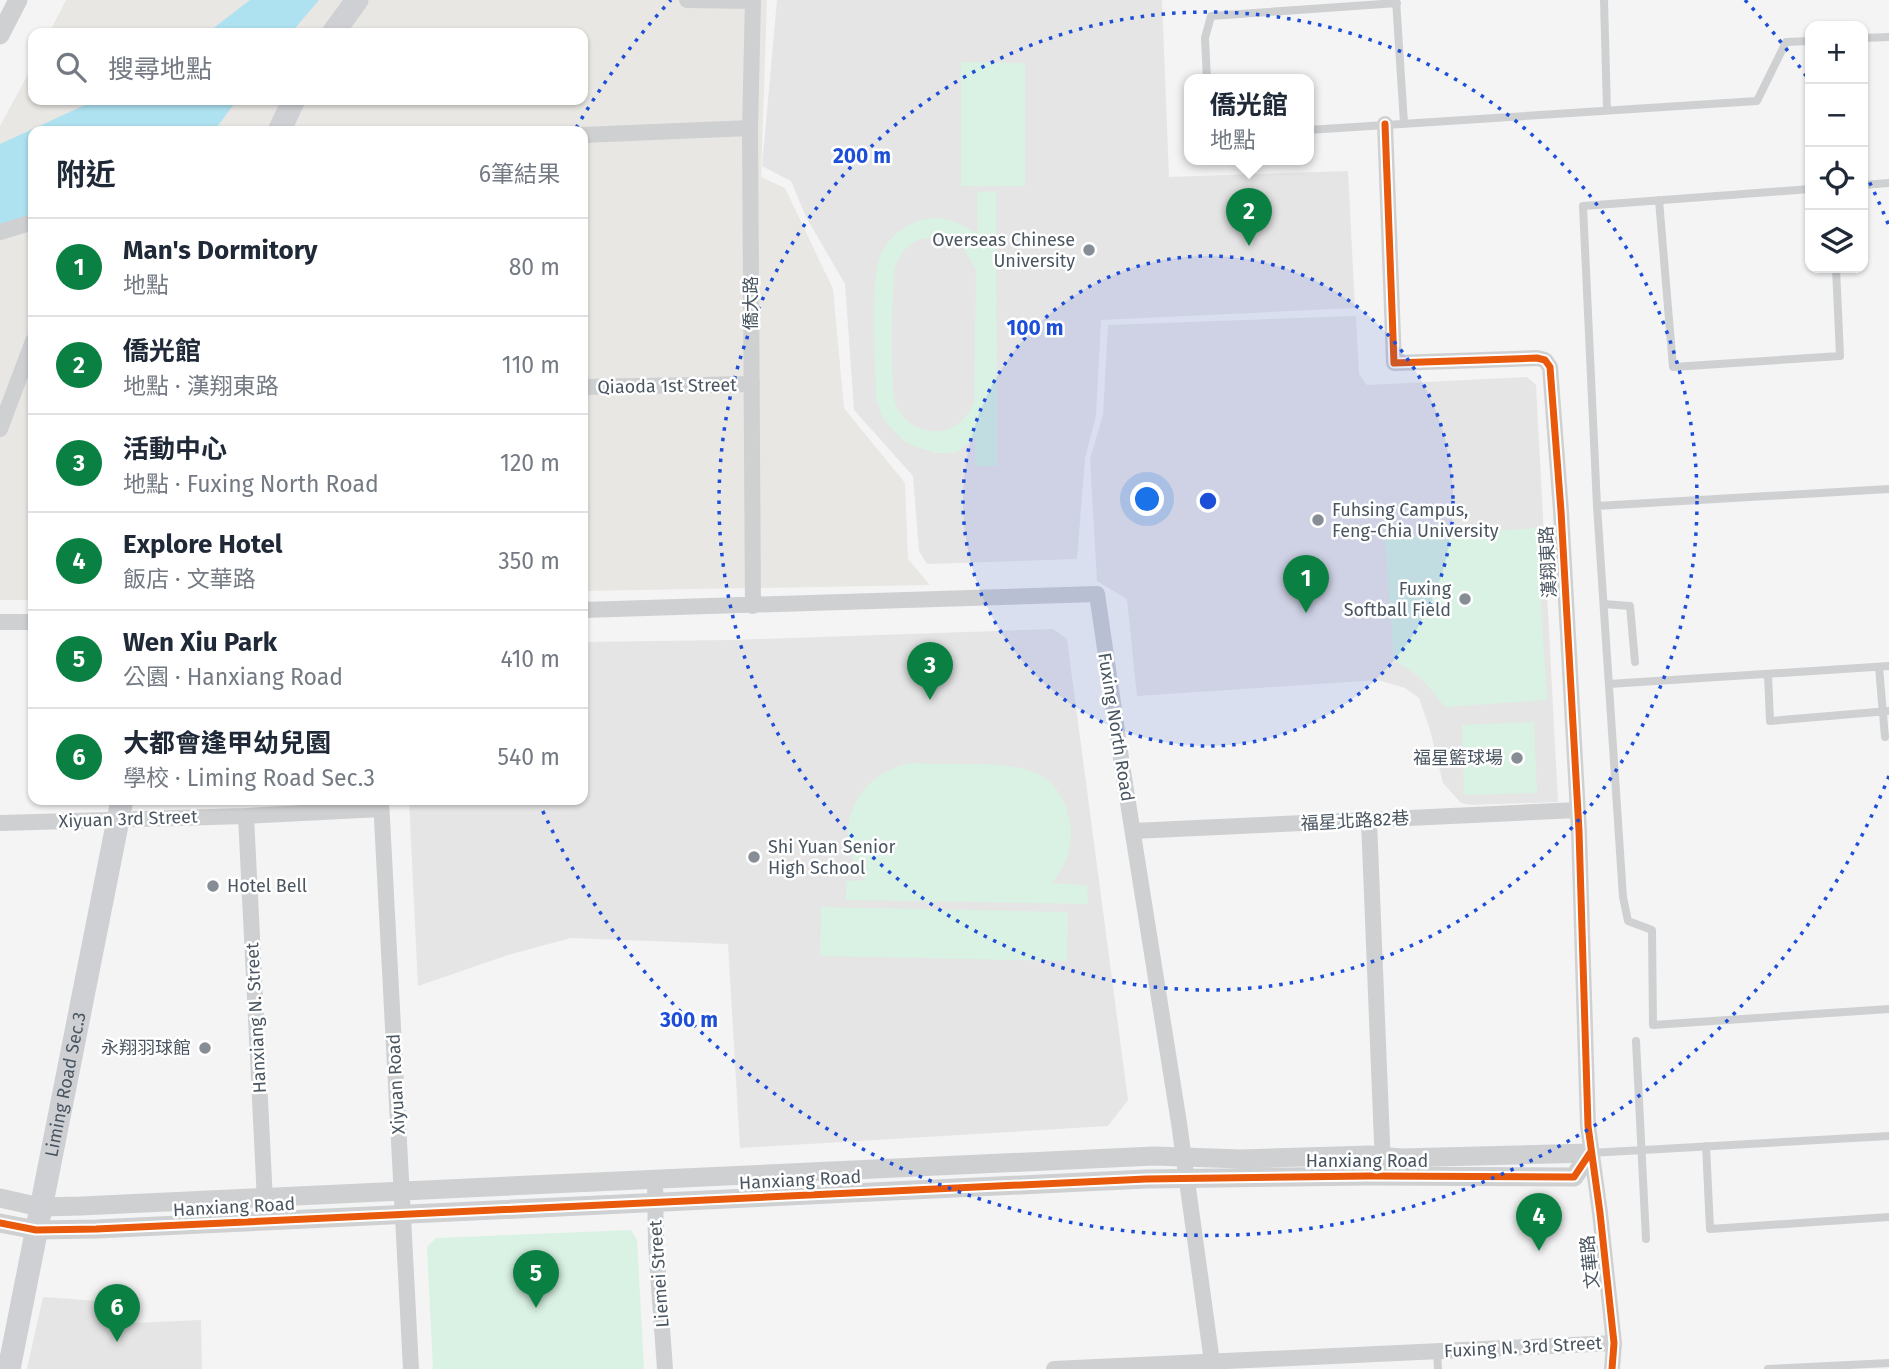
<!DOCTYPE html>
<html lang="zh-TW">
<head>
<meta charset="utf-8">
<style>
  body { margin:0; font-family:"Fira Sans","Noto Sans TC",sans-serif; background:#f6f6f7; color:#1f2937 }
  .controls { position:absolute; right:21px; top:21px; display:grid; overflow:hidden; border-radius:14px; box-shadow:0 2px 5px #0004 }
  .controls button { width:63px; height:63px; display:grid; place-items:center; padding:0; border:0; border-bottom:2px solid #e0e1e3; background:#fff; color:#1f2937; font:35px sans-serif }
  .you { position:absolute; left:1148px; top:500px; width:24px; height:24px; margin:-18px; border:5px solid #fff; border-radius:50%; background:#1a73e8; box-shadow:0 0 0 10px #1a73e833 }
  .badge { display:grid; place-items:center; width:46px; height:46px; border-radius:50%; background:#0b8043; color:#fff; font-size:23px; font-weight:700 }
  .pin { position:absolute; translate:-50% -58px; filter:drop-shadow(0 2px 4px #0008) }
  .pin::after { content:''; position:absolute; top:37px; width:24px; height:21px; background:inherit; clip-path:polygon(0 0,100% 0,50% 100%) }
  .popup { position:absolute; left:1184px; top:74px; width:130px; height:91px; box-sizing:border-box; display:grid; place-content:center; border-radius:14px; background:#fff; filter:drop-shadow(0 2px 5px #0005); font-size:23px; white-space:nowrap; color:#747a83 }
  .popup b { font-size:26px; color:#1f2937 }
  .popup::after { content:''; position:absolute; left:50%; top:100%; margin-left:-14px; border:14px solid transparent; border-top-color:#fff }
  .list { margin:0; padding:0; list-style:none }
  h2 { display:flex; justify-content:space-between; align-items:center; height:91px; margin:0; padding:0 28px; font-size:30px }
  h2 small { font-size:23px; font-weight:400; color:#747a83 }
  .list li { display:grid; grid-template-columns:46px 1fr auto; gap:21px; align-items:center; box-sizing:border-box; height:98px; padding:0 28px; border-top:2px solid #e0e1e3 }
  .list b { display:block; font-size:26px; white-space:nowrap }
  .list p { margin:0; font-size:23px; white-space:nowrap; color:#747a83 }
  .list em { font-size:23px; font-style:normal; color:#747a83 }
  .icon { flex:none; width:38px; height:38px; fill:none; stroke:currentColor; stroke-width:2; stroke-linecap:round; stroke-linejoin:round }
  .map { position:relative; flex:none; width:1889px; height:1369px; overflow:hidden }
  .search { position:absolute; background:#fff; box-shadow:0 2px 5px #0004; left:28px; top:28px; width:560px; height:77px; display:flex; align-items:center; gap:18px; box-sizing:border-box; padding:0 24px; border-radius:14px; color:#747a83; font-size:26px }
  .panel { position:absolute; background:#fff; box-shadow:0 2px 5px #0004; left:28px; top:126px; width:560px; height:679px; border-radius:14px }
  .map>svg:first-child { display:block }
</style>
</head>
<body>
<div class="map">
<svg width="1889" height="1369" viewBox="0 0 1889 1369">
  <rect width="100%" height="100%" fill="#f4f4f4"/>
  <!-- commercial -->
  <path fill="#e8e7e3" d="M66,0h701l-6,177 24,11 48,101 11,119 61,75 3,76 22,26 -347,6v-460h-550v469h-33v-474l33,-61v35h550v-67h-534z"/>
  <!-- education -->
  <path fill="#e6e5e6" d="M777,0h385l7,177 179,-6 7,137 -254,12 -5,96 -11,42 -8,101 -150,5 -8,-13 -6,-75 -59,-66 -9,-126 -39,-67 -15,-36 -29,-15z
    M1356,316l3,58 8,11 160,-8 9,8 22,417 -86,3 -11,-2 -18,-20 -13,-53 -11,-32 -14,-10 -27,-8 -241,16 -10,-97 -30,-18 -7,-122 13,-44 5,-90z
    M1053,629l14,10 61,461 -20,26 -368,22 -12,-204 -157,-6 -63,17 -90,31 -9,-186h174v-158l148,-2z
    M43,1297l69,5 1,22 88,-4 1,49h-175z"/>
  <!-- green -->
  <path fill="#d9f2e3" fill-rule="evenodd" d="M961,62l64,1v123h-64z
    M996,191l1,275h-22v-29l-18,15 -9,1h-12l-22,-7 -10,-5 -15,-15 -7,-10 -6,-18c0,-32 -7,-121 6,-146 7,-15 20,-25 36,-31 23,-7 41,0 60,14l-1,-43zM943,236l20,11 13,22 -2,133c-13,38 -62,39 -78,3 -6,-12 -4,-112 -2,-129 0,-7 3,-15 7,-21 9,-15 25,-18 42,-19z
    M1536,528l11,172 -102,7c-15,-21 -28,-35 -51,-46l-9,-123z
    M1534,722l3,71 -73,2 -2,-70z
    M911,763c20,1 40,1 60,1 44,1 87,2 98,54 6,25 -2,46 -17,65l35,2 1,19 -242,-4v-19l20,-1c-40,-44 -10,-108 45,-117z
    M821,907l247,5 -1,49 -247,-5z
    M631,1230l6,10 7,129h-211l-6,-122 9,-9z"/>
  <!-- water -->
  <path fill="#aee2f0" d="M250,0h69l-28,33h-84z
    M96,100h141l-23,31h-181v82l-33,14v-83z"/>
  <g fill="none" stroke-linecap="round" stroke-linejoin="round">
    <!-- service -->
    <path stroke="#ced0d2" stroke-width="8" d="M1396,0l8,123
      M1604,0l3,110
      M1863,38l26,-1
      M1207,80l-2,-42 6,-22 186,-13
      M1308,130l449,-29 29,-59 24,-1
      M1863,185l26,-2
      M1810,189l-227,17 14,300 26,391 5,24 24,9 1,95 236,-16
      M1659,200l14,167 167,-11 -4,-88
      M1597,506l292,-17
      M1604,604l26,2 5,56
      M1879,667l6,70
      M1768,674l2,47 119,-10
      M1609,684l280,-18
      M1636,1041l10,198
      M1706,1146l4,83 179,-12
      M1590,1153l299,-17
      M1437,1352l1,17
      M1768,1369l121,-6"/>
    <!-- minor -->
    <path stroke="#ced0d2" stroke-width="16" d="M687,0l66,1
      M1385,124l9,239 143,-5 8,2 5,7 11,144 18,320 9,295 12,87 14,130 -2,26
      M583,135l167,-7
      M0,232l33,-10
      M583,387l169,-3
      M0,429l33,-88
      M753,606l-3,-478 3,-128
      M583,610l514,-16 25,171 57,358 34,246
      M0,622h33
      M381,800l30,569
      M246,816l20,405
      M1369,821l14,346
      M0,823l246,-7 135,-7
      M1133,831l444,-21
      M655,1180l1,65 9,124
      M1054,1369l560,-26"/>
    <!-- tertiary -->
    <path stroke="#ced0d2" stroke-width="19" d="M0,35l18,-35
      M0,1198l40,9 41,-1 1073,-50 87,3 128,-4 32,3 189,-5
      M0,1223l36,7 60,-1 1050,-50 223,-3 205,1 16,-24"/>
    <!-- secondary -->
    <g stroke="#ced0d4" stroke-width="23">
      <path d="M333,33l24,-33"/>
      <path d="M279,131l15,-31"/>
      <path id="s1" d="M9,1369l113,-569"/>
    </g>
    <!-- cycleway casing -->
    <g stroke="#fff" stroke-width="11">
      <path id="cycleway" d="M1385,124l9,239 143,-5 8,2 5,7 11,144 18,320 9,295 12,87 14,130 -2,26
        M0,1223l36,7 60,-1 1050,-50 223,-3 205,1 16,-24"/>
    </g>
    <!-- cycleway -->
    <use href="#cycleway" stroke="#e8590c" stroke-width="7"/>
  </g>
  <!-- distance rings -->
  <circle cx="1208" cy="501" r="245" fill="#1d4ed8" fill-opacity=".12"/>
  <g fill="none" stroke="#1d4ed8" stroke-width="3.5" stroke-dasharray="3.5 7">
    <circle cx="1208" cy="501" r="245"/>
    <circle cx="1208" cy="501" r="489"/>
    <path d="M1889 776A734 734 0 0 1 540 805M576 128A734 734 0 0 1 671 0M1745 0A734 734 0 0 1 1809 80M1865 173A734 734 0 0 1 1889 226"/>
  </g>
  <!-- markers -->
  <g fill="#868d94" stroke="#fff" stroke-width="2.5">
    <circle cx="1089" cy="250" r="7"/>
    <circle cx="1318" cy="520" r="7"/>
    <circle cx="1465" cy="599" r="7"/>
    <circle cx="1517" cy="758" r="7"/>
    <circle cx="754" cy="857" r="7"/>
    <circle cx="213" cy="886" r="7"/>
    <circle cx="205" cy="1048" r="7"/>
  </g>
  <g text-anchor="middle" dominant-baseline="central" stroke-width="5" stroke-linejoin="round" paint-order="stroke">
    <!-- poi labels -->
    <g font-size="18" fill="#4a5661" stroke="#fff" text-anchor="end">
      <text x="1075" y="240">Overseas Chinese<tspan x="1075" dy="21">University</tspan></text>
      <text x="1332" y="510" text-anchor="start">Fuhsing Campus,<tspan x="1332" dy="21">Feng-Chia University</tspan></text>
      <text x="1451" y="589">Fuxing<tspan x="1451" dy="21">Softball Field</tspan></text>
      <text x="1503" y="758">福星籃球場</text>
      <text x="768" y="847" text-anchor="start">Shi Yuan Senior<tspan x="768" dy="21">High School</tspan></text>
      <text x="227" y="886" text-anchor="start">Hotel Bell</text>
      <text x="191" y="1048">永翔羽球館</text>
    </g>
    <!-- street labels -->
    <g font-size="18" fill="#4a5661" stroke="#fff">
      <text transform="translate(751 303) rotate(-90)">僑大路</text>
      <text transform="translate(667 386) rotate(-1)">Qiaoda 1st Street</text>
      <text transform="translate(1548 562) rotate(-93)">漢翔東路</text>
      <text transform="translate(1116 727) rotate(81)">Fuxing North Road</text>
      <text transform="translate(128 819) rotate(-2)">Xiyuan 3rd Street</text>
      <text transform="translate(1355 821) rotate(-3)">福星北路82巷</text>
      <text transform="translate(256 1018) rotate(-93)">Hanxiang N. Street</text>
      <text stroke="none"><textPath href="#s1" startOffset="290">Liming Road Sec.3</textPath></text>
      <text transform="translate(396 1084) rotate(-93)">Xiyuan Road</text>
      <text x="1367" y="1161">Hanxiang Road</text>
      <text transform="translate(800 1180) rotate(-3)">Hanxiang Road</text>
      <text transform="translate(234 1207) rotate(-3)">Hanxiang Road</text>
      <text transform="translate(1590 1262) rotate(-96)">文華路</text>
      <text transform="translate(659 1274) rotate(-94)">Liemei Street</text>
      <text transform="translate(1523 1347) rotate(-3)">Fuxing N. 3rd Street</text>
    </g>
  </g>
  <circle cx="1208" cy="501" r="10" fill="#1d4ed8" stroke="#fff" stroke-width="3.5"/>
  <g font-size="21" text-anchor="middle" font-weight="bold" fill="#1d4ed8" stroke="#fff" stroke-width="5" stroke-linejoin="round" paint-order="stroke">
    <text x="862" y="163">200 m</text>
    <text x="1035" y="335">100 m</text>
    <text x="689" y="1027">300 m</text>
  </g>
</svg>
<div class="controls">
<button>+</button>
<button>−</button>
<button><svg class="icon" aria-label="locate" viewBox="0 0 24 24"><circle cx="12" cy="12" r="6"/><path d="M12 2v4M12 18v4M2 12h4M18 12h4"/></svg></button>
<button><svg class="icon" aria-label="layers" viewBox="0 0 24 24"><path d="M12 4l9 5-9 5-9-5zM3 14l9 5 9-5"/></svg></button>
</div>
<div class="you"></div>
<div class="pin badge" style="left:1306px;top:613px">1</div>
<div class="pin badge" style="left:1249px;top:246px">2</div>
<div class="popup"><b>僑光館</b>地點</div>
<div class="pin badge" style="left:930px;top:700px">3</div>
<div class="pin badge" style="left:1539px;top:1251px">4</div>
<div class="pin badge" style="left:536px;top:1308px">5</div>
<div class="pin badge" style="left:117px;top:1342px">6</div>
<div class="search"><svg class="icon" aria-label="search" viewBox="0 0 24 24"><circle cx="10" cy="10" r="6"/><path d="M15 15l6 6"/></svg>搜尋地點</div>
<section class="panel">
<h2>附近<small>6筆結果</small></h2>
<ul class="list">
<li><span class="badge">1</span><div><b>Man's Dormitory</b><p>地點</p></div><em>80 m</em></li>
<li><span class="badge">2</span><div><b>僑光館</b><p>地點 · 漢翔東路</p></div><em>110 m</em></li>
<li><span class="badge">3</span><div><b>活動中心</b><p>地點 · Fuxing North Road</p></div><em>120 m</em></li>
<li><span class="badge">4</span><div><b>Explore Hotel</b><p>飯店 · 文華路</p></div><em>350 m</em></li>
<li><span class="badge">5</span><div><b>Wen Xiu Park</b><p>公園 · Hanxiang Road</p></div><em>410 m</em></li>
<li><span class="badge">6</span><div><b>大都會逢甲幼兒園</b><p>學校 · Liming Road Sec.3</p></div><em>540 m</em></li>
</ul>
</section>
</div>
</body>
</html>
